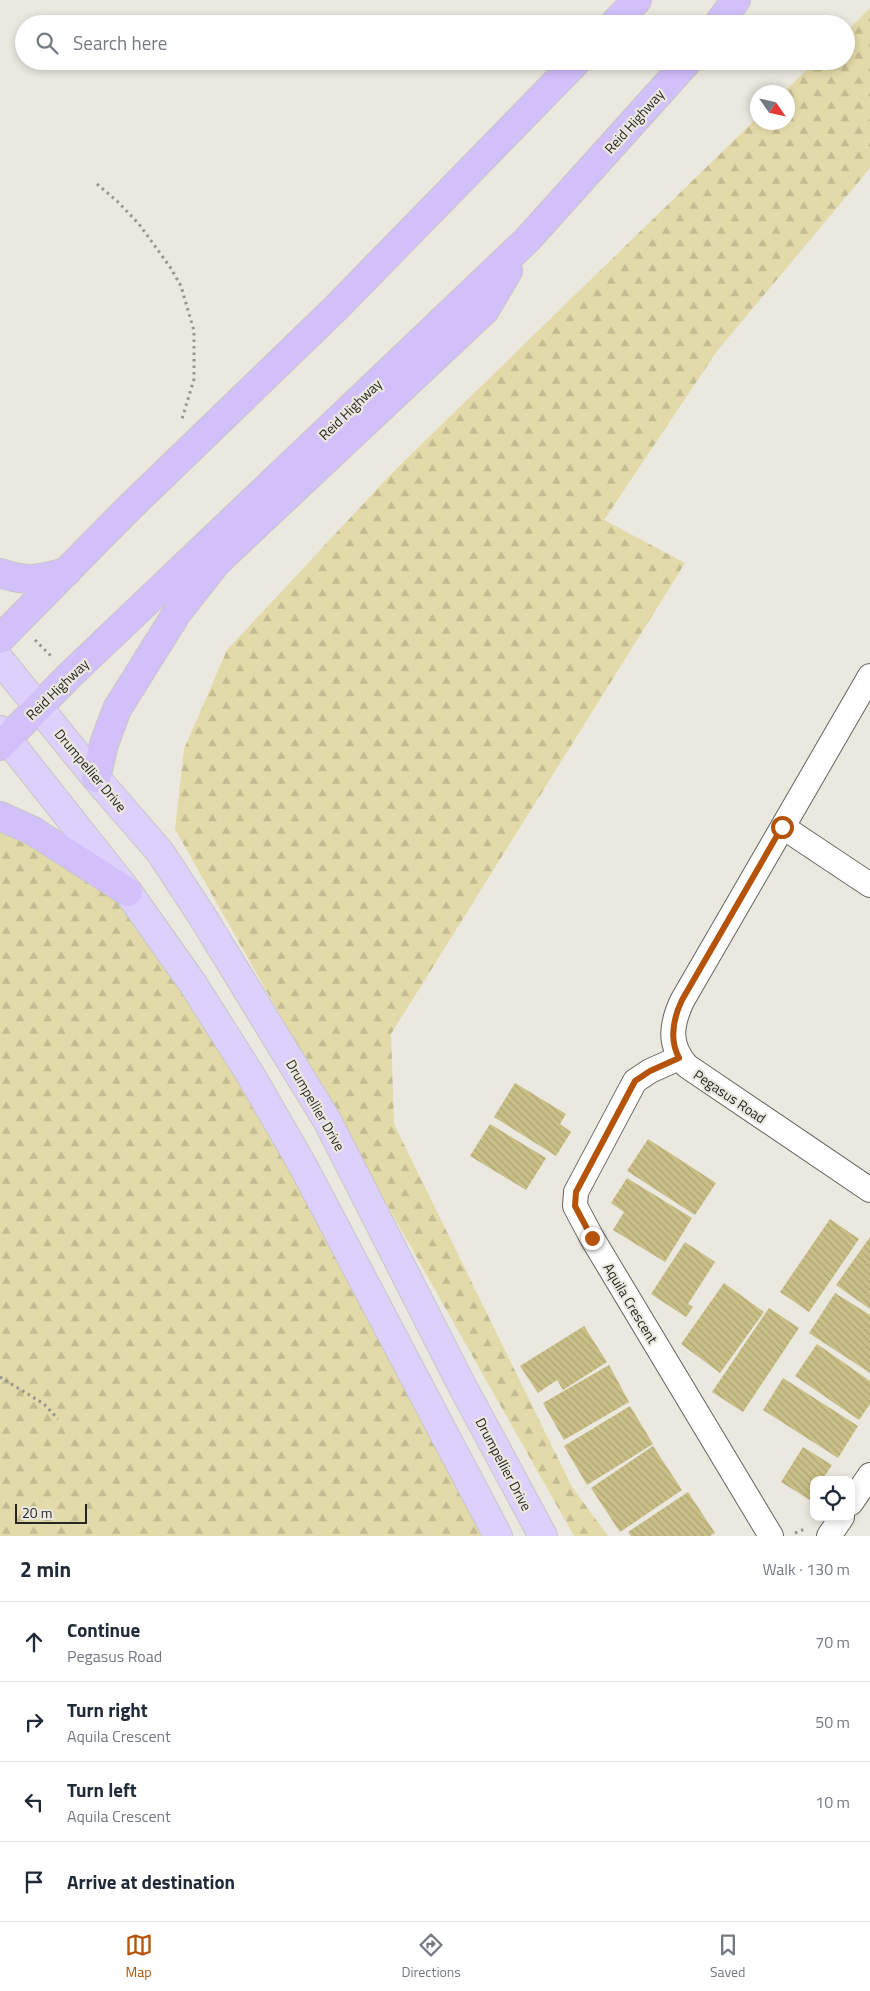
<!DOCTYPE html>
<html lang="en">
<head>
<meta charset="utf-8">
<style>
  body { margin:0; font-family:"Titillium Web",sans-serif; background:#f2f2f3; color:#1f2937 }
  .controls { position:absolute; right:15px; bottom:15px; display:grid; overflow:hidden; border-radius:10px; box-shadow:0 2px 8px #0003 }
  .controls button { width:45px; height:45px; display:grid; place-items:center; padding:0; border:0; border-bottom:1px solid #e0e1e3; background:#fff; color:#1f2937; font:25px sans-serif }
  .compass { position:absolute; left:750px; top:85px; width:45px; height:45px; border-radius:50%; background:#fff; box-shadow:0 2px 8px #0003; rotate:124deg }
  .scale { position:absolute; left:15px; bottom:12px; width:72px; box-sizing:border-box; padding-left:5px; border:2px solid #262522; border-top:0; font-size:14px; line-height:18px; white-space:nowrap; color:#262522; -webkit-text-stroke:4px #eae8df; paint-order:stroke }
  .stop { position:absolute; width:15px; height:15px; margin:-11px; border:4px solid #b45309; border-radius:50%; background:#fff }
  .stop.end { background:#b45309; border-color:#fff; box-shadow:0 1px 5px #0008 }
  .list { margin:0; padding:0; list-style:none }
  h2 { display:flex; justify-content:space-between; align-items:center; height:65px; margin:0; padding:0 20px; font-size:21px }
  h2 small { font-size:16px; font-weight:400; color:#747a83 }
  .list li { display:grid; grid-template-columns:32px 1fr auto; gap:15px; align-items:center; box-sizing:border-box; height:80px; padding:0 20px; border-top:1px solid #e0e1e3 }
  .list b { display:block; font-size:19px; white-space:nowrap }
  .list p { margin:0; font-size:16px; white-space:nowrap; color:#747a83 }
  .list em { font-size:16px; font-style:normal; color:#747a83 }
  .icon { flex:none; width:28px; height:28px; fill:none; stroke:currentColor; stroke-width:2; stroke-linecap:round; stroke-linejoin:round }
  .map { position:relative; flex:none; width:870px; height:1536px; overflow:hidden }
  .search { position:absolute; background:#fff; box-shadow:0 2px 8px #0003; left:15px; right:15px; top:15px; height:55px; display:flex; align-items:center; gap:12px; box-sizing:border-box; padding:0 18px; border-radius:28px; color:#747a83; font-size:19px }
  .sheet { height:385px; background:#fff }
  nav { display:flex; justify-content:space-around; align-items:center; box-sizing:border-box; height:70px; border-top:1px solid #e0e1e3; background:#fff; font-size:14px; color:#747a83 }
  nav a { display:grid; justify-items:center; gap:2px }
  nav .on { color:#b45309 }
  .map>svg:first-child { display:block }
</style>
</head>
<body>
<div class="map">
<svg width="870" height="1536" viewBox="0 0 870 1536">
  <defs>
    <pattern id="forest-firs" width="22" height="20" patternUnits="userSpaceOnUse" patternTransform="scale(1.25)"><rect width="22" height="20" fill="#e3daa9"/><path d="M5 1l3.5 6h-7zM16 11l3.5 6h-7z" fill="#c3bb91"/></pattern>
    <pattern id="building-back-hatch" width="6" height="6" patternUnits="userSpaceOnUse" patternTransform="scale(1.25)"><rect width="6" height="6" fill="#cabf87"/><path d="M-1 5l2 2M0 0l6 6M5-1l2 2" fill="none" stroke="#ada474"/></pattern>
  </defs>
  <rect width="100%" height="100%" fill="#eae8df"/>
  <!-- forest -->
  <path fill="url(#forest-firs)" d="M870,8v160l-153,183 -113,169 81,43 -294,471 3,90 178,363 36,49h-34l-399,-707 9,-80 43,-99 168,-180 362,-352 1,4h30v-30h-4l32,-31h30v-29z
    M0,816l128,76 53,76 314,568h-495z"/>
  <!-- building -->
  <path fill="url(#building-back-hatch)" d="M515,1083l51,31 -6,10 11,8 -15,24 -62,-39z
    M490,1124l56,34 -20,32 -56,-34z
    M648,1139l68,44 -21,32 -68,-44z
    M627,1178l65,40 -27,44 -52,-32 11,-18 -13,-9z
    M830,1219l29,20 -50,73 -29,-20z
    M870,1237v72l-34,-24z
    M685,1242l30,20 -27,42 5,3 -7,10 -35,-23z
    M724,1283l40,29 -44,61 -39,-29z
    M835,1293l35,22v58l-61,-40z
    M769,1308l30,20 -56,84 -31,-20z
    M584,1326l23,36 -44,28 -6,-10 -19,13 -18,-27z
    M817,1344l53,37v23l-11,16 -64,-44z
    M609,1365l20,37 -65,38 -21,-37z
    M783,1378l75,48 -20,32 -75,-48z
    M630,1406l23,38 -66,41 -23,-39z
    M653,1446l29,44 -62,42 -29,-44z
    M803,1447l29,18 -10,15h-8v14l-4,6 -29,-18z
    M688,1492l27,41 -5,3h-79l-3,-4z"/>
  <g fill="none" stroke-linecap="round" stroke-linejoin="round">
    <!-- minor casing -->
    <g stroke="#66645d" stroke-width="26">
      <path id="minor" d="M870,676l-188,325c-11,24 -14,44 5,65l183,124
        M783,827l87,58
        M679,1058l-29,13 -15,10 -59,111 -1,14 17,32 179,298
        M851,1503l19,-28
        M829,1536l13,-19"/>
    </g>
    <!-- primary casing -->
    <g stroke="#c7c6c6" stroke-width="30">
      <path id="primary" d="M0,660l96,118 64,74 42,64 126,206 131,258 84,156
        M0,730l128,162 65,92 57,90 53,92 195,370"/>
    </g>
    <!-- trunk casing -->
    <g stroke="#c7c6c6" stroke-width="30">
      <path id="trunk" d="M614,24l23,-24
        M718,24l18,-24
        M0,573c28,10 39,6 67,-1
        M0,639l127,-129 209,-202 241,-247
        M0,746l70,-71 457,-435 161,-179
        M96,778l8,-34 13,-35 60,-96 40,-51 268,-252 23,-39
        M0,816l33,15 95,61"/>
    </g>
    <!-- path -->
    <path stroke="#96948e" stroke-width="3" stroke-dasharray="2.5 4" stroke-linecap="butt" d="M97,184l20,17 22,23 31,43 11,19 13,45v48l-12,40
      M35,640l17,17
      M0,1377l44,27 14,15
      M795,1533l12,-5"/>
    <!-- minor -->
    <use href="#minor" stroke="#fff" stroke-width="24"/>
    <!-- primary -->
    <use href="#primary" stroke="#ddd0fc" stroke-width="28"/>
    <!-- trunk -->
    <use href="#trunk" stroke="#d2c0fb" stroke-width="28"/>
  </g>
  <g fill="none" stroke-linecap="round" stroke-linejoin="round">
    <!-- route -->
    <path stroke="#b45309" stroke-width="6" d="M592,1238l-17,-32 1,-14 59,-111 15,-10 29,-13c-10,-19 -6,-39 3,-58l100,-173"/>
  </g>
  <g text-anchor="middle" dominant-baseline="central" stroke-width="4.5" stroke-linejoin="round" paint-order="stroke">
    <!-- street labels -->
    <g font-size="14" fill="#262522" stroke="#eae8df">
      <text transform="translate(634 121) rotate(-48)">Reid Highway</text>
      <text transform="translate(350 409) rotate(-44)">Reid Highway</text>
      <text transform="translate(57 689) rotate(-44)">Reid Highway</text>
      <text transform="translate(91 770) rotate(50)">Drumpellier Drive</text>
      <text transform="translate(730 1096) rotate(34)">Pegasus Road</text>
      <text transform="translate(316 1105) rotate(60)">Drumpellier Drive</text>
      <text transform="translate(631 1303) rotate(59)">Aquila Crescent</text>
      <text transform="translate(504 1464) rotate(62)">Drumpellier Drive</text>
    </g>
  </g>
</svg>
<div class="controls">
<button><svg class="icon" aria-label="locate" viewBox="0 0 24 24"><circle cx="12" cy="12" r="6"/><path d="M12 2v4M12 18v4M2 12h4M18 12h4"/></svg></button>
</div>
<svg class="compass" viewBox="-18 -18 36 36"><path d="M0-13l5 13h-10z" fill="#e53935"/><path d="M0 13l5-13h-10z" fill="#747a83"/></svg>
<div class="scale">20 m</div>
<div class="stop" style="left:782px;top:827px"></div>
<div class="stop end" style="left:592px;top:1238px"></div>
<div class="search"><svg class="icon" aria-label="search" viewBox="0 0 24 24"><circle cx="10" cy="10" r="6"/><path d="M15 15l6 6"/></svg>Search here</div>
</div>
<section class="sheet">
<h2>2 min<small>Walk · 130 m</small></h2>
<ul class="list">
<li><svg class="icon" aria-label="ahead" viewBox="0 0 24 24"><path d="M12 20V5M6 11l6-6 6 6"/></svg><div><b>Continue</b><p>Pegasus Road</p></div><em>70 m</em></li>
<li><svg class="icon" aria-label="right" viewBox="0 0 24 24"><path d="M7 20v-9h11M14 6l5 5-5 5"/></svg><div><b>Turn right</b><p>Aquila Crescent</p></div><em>50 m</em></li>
<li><svg class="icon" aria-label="left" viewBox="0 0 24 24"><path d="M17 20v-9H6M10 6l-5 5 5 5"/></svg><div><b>Turn left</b><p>Aquila Crescent</p></div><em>10 m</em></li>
<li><svg class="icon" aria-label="arrive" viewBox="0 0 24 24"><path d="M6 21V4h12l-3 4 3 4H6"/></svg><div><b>Arrive at destination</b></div></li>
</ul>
</section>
<nav>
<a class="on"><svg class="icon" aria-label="map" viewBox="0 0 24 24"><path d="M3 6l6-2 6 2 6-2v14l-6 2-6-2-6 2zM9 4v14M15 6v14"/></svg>Map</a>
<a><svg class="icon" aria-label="directions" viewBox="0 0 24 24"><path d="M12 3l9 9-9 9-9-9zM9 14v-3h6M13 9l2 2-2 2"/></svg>Directions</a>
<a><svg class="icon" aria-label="saved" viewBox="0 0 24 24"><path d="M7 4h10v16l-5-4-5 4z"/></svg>Saved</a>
</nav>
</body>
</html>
